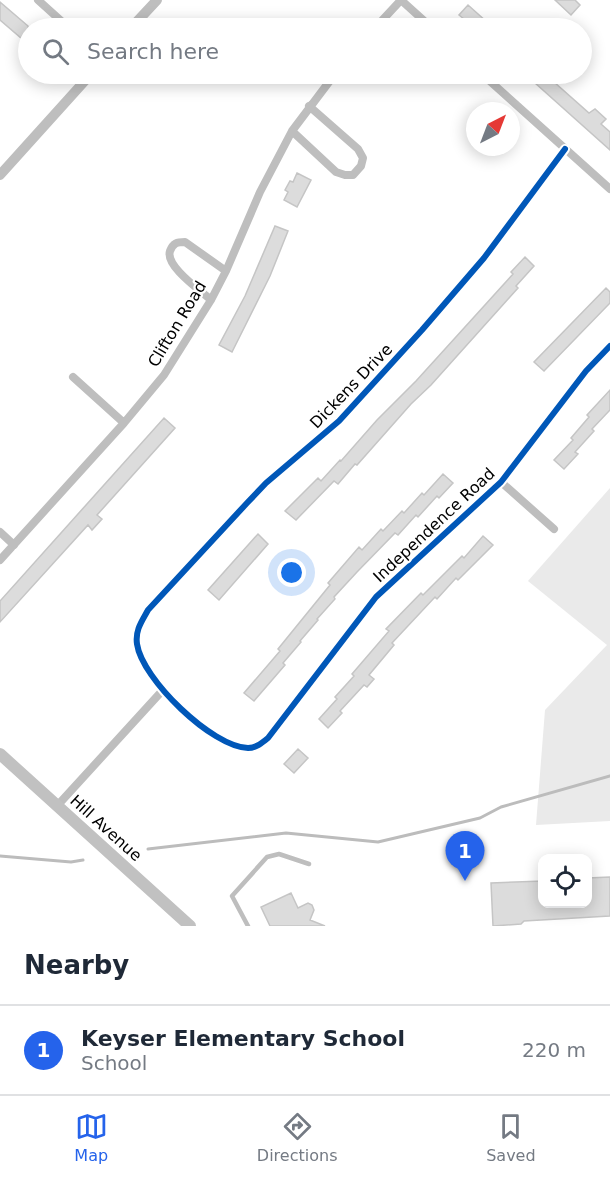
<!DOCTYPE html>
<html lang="en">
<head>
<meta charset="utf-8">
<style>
  body { margin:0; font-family:"DejaVu Sans",sans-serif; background:#f6f6f7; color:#1f2937 }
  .controls { position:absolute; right:18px; bottom:18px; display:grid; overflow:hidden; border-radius:12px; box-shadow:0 3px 15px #0003 }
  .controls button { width:54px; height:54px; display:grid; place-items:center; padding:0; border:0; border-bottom:2px solid #e0e1e3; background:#fff; color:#1f2937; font:30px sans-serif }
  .compass { position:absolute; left:466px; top:102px; width:54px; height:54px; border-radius:50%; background:#fff; box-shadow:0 3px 15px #0003; rotate:42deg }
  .you { position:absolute; left:292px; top:573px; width:21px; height:21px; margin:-15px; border:4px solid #fff; border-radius:50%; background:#1a73e8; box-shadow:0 0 0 9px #1a73e833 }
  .badge { display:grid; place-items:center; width:39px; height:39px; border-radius:50%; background:#2563eb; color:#fff; font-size:20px; font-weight:700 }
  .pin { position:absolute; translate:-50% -50px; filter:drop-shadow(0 2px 3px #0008) }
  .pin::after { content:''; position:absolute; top:32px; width:21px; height:18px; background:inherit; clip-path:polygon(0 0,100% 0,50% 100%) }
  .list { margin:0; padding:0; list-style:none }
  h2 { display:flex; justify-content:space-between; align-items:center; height:78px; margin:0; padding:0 24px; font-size:26px }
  h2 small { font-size:20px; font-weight:400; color:#747a83 }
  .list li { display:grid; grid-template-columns:39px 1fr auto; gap:18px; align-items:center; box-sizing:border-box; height:90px; padding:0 24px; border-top:2px solid #e0e1e3 }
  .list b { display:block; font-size:22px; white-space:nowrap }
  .list p { margin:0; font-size:20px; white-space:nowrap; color:#747a83 }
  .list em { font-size:20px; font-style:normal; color:#747a83 }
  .icon { flex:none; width:33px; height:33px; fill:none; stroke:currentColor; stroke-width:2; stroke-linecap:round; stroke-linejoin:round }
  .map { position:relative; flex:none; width:610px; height:926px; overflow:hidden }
  .search { position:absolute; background:#fff; box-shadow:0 3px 15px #0003; left:18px; right:18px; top:18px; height:66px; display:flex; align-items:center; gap:15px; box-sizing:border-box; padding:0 21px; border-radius:33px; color:#747a83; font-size:22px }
  .sheet { height:168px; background:#fff }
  nav { display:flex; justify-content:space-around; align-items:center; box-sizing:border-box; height:84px; border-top:2px solid #e0e1e3; background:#fff; font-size:16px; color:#747a83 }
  nav a { display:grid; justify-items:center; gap:3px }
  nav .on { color:#2563eb }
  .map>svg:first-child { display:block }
</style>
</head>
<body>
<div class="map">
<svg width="610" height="926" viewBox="0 0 610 926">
  <rect width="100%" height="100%" fill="#fff"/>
  <!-- green -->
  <path fill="#eaeaea" d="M610,488v333l-74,4 9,-115 62,-65 -79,-64z"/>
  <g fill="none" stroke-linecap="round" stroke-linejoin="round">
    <!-- stream -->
    <path stroke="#bcbcbc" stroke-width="3" d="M148,849l138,-16 92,9 102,-24 21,-11 109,-31
      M0,856l71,6 12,-2"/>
  </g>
  <!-- building -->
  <path fill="#dcdcdc" stroke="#c5c5c5" stroke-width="1.5" d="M555,0h20l5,5 -9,10z
    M0,2l28,24v18l-28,-24z
    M468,5l19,17 7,6h-19l-16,-13z
    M525,74h20l44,39 6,-4 11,10 -5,5 9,8v18z
    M297,173l14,7 -14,27 -13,-7 4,-8 -3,-2 5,-9 3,1z
    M275,226l13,5 -18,45 -38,76 -13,-7 26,-49z
    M525,257l9,9 -18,20 2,2 -87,97 -20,19 -54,61 -2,-1 -17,20 -4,-3 -38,39 -11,-9 33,-33 3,3 19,-21 1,1 36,-41 39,-39 97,-107 -2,-2z
    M606,288l4,4v11l-66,68 -10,-9z
    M610,390v20l-18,19 2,2 -19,21 3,2 -14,15 -10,-9 19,-20 -2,-2 18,-21 -2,-2z
    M164,418l11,10 -78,87 5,4 -10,11 -4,-5 -88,97v-21z
    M443,474l10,9 -14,15 -2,-2 -19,21 -2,-2 -18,20 -3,-2 -38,39 -23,25 1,2 -18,20 1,1 -18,21 1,1 -18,21 2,2 -31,36 -10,-8 36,-42 -2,-2 52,-64 -2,-2 31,-36 3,3 19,-21 2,2 19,-20 2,2 18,-20 2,2z
    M258,534l10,10 -49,56 -11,-10z
    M483,536l10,9 -35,35 -2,-2 -19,21 -2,-2 -43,46 2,2 -25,30 5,4 -7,8 -3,-2 -24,26 2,2 -14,15 -9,-9 18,-20 -2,-2 19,-21 -2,-2 37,-43 -3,-2 35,-36 2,2 39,-39 2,2z
    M298,749l10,9 -14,15 -10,-9z
    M610,877v39l-86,5 -3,3 -28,2 -2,-43 52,-2v22h45v-25z
    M291,893l7,15 10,-5 4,2 2,5 -4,10 15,6h-55l-9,-19z"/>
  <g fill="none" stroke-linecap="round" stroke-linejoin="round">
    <!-- service -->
    <path stroke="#bebebe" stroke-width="4.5" d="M248,926l-16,-30 35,-39 12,-3 30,10"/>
    <!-- minor -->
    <path stroke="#bebebe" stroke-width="8" d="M38,0l31,28
      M401,0l31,28
      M375,28l26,-28
      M482,74l128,115
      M292,131l44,41 9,3h8l8,-9 2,-8 -5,-9 -49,-43
      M565,149l-81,109 -62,72 -83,91 -73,62 -19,20 -99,107c-6,11 -13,20 -11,34 5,35 75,103 111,104 8,0 14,-5 20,-10l108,-141 125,-115 85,-111 24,-25
      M211,300c-11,-10 -46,-34 -41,-49 3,-8 7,-9 15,-9l41,29
      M73,377l51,46
      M501,482l53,47
      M0,532l14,13
      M0,560l124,-137 40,-48 47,-75 15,-29 34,-79 32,-61 43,-57
      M57,806l105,-115"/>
    <!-- tertiary -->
    <path stroke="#bebebe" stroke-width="10" d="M131,28l26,-28
      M0,175l91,-101"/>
    <!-- secondary -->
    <path stroke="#c1c1c1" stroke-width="12" d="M0,754l190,172"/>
    <!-- cycleway casing -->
    <g stroke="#fff" stroke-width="10">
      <path id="cycleway" d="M565,149l-81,109 -62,72 -83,91 -73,62 -19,20 -99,107c-6,11 -13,20 -11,34 5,35 75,103 111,104 8,0 14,-5 20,-10l108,-141 125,-115 85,-111 24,-25"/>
    </g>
    <!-- cycleway -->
    <use href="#cycleway" stroke="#0057b8" stroke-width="6"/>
  </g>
  <g text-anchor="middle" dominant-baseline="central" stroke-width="4.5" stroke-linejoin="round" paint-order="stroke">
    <!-- street labels -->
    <g font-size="16" fill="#000" stroke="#fff">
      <text transform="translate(177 324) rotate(-59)">Clifton Road</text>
      <text transform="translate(351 386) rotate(-46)">Dickens Drive</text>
      <text transform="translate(434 525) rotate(-43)">Independence Road</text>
      <text transform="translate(106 828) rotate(42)">Hill Avenue</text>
    </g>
  </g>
</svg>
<div class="controls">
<button><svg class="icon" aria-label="locate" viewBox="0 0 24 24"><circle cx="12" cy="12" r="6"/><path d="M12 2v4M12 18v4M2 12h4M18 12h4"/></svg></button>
</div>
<svg class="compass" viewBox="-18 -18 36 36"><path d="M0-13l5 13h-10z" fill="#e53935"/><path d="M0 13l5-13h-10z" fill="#747a83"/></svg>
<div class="you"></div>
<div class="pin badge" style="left:465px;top:881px">1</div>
<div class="search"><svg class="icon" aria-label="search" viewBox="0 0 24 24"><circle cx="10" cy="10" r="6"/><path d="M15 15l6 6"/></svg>Search here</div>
</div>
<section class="sheet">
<h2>Nearby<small></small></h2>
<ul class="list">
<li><span class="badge">1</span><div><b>Keyser Elementary School</b><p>School</p></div><em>220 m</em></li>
</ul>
</section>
<nav>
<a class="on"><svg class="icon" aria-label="map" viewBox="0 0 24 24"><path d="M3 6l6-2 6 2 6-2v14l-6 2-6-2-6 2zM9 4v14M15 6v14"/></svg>Map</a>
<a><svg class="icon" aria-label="directions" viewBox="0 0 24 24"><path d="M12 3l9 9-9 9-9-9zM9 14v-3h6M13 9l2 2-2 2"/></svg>Directions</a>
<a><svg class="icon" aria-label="saved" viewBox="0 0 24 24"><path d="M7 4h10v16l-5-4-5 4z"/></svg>Saved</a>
</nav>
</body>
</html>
